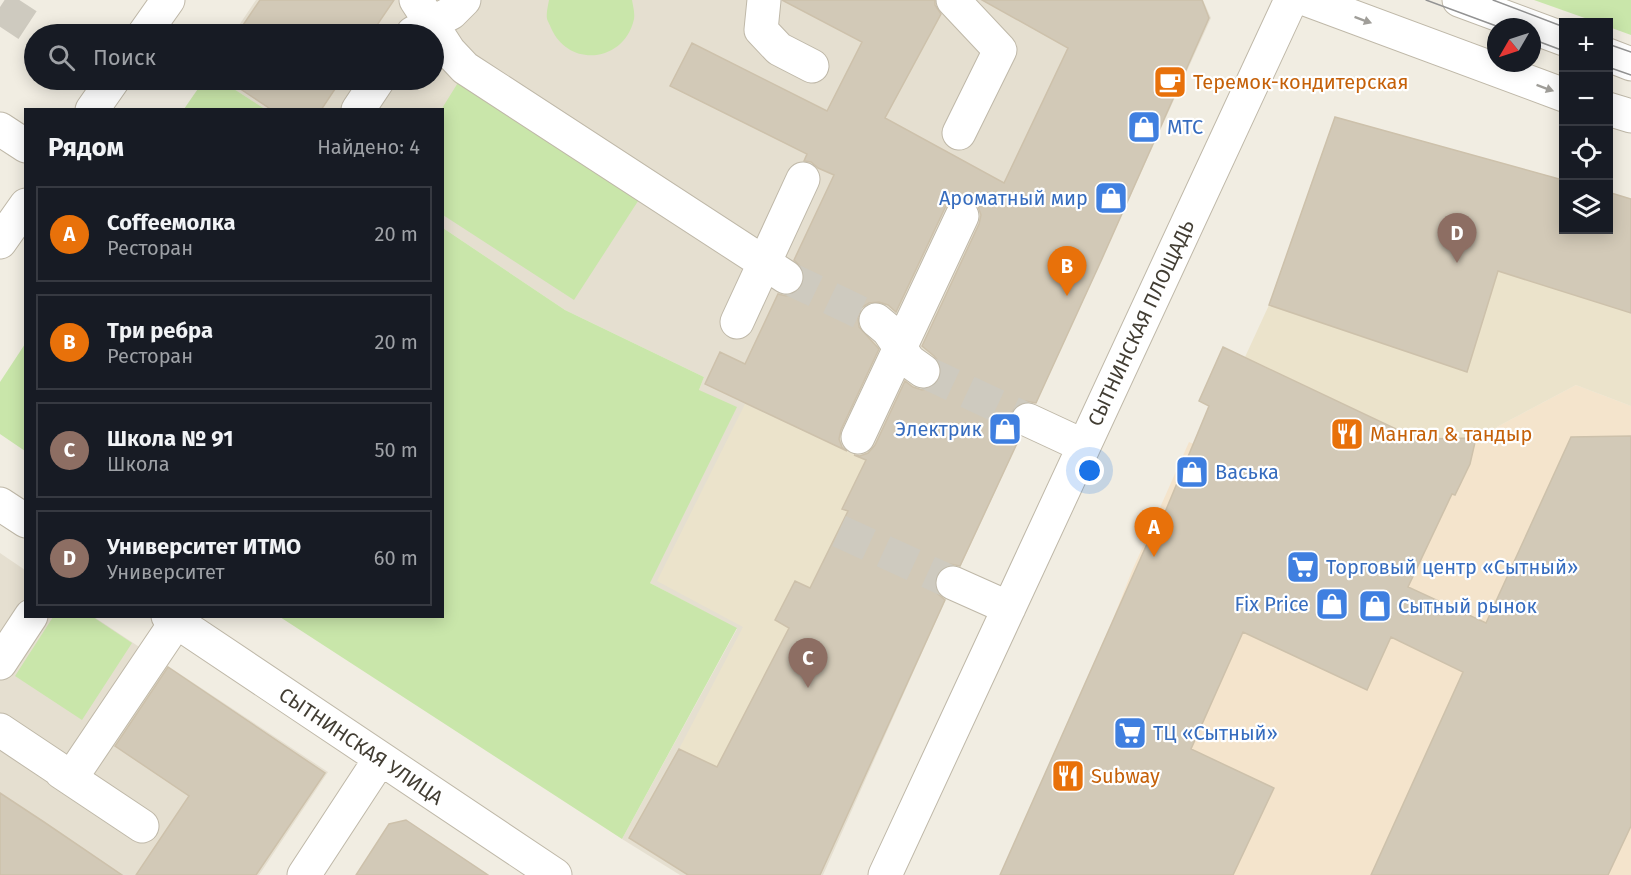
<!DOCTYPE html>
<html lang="ru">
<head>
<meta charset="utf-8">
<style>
  body { margin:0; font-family:"Fira Sans",sans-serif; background:#20242c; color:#f1f3f6 }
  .controls { position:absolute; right:18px; top:18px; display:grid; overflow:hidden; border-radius:0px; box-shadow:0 3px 15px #0003 }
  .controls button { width:54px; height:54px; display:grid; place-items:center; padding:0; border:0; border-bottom:2px solid #363941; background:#171b24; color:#f1f3f6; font:30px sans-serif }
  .compass { position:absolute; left:1487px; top:18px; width:54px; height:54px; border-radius:50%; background:#171b24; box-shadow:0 3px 15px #0003; rotate:231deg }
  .you { position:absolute; left:1090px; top:471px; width:21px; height:21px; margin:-15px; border:4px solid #fff; border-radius:50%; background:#1a73e8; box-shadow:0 0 0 9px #1a73e833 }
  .badge { display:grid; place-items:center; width:39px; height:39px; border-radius:50%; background:#1a73e8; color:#fff; font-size:20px; font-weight:700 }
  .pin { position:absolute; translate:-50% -50px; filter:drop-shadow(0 2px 3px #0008) }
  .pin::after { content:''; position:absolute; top:32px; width:21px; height:18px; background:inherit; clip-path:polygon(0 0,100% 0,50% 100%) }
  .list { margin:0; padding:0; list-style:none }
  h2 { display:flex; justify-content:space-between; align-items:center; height:78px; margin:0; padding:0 24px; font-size:26px }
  h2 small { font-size:20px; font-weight:400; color:#9ea1a6 }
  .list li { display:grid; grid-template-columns:39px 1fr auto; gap:18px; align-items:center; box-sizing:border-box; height:96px; margin:0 12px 12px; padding:0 12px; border:2px solid #363941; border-radius:0px }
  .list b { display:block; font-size:22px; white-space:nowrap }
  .list p { margin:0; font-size:20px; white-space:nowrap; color:#9ea1a6 }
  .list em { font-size:20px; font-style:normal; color:#9ea1a6 }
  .icon { flex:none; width:33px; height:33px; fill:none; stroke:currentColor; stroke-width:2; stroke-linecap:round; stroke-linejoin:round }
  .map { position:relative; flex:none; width:1631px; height:875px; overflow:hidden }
  .search { position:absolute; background:#171b24; box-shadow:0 3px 15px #0003; left:24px; top:24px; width:420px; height:66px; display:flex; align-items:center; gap:15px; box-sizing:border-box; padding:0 21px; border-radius:33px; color:#9ea1a6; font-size:22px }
  .panel { position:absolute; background:#171b24; box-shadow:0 3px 15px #0003; left:24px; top:108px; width:420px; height:510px; border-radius:0px }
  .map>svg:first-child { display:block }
</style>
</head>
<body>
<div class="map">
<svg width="1631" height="875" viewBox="0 0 1631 875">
  <rect width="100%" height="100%" fill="#f1ede2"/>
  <!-- residential -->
  <path fill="#e5dfd0" d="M256,0h947l8,18 -120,265 -138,300 -130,292h-143l-58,-36 115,-210 -87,-46 49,-193 5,-13 -139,-67 -122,-82 -1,-118 -177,-1 -45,-29h214v-46h-201z
    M0,553l25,17 1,46 68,1 234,155 -69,103h-259z"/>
  <!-- commercial -->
  <path fill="#f4e4cc" d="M1245,357l172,82 59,-1 100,-53 55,21v469h-631l111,-251 21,-53 57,-129 16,7z"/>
  <!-- education -->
  <path fill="#ebe3cb" d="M1335,117l228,63 1,50h44l1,-38 22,7v207l-55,-21 -100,53 -59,1 -172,-82 24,-52z
    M745,404l121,56 112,67 -158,348h-132l-60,-37 51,-89 64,-122 -86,-46z"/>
  <!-- green -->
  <path fill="#c9e6aa" d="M549,0h83c1,6 3,13 2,19 -9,43 -65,50 -83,9 -1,-3 -3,-6 -4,-9 -1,-6 1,-13 2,-19z
    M1534,0h97v35l-22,-8 -1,-5h-12z
    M204,80h16l45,29h-81z
    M459,81l181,117 -66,102 -131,-85 -1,-105h-1z
    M443,228l122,82 139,67 -5,13 38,17 -87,176 87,45 -115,211 -342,-222 162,-1z
    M25,344l1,107h-1l-25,-17v-52z
    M53,617h40l39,26 -50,77 -67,-44z"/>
  <!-- building -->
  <path fill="#d2c9b7" stroke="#cdc1ab" stroke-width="1.5" d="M260,0h134l-23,34h-134z
    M782,0h153v5l6,9 -56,104 119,65 64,-135 -86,-48h220l7,18 -108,243 -65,142 -10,-2 -8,3 -7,9 -2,8 3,9 8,7 -60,129 -10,-2 -7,4 -7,7 -2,11 4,8 7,6 -125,275h-132l-59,-37 50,-89 38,18 72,-139 -14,-8 20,-39 15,7 38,-77 -6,-2 24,-49 -12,-5 6,1 8,-3 7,-8 30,-64 8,6 9,3 9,-2 8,-7 3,-9 -2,-9 -6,-7 -12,-10 57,-122 2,-9 -3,-9 -8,-7 -9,-2 -10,4 -6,7 -49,104 -8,-7 -9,-3 -10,1 -8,5 -3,9 1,10 20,22 -38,81 -2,9 3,8 5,4 -142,-67 15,-32 25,12 33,-70 8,2 8,-2 8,-7 3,-8 -2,-10 -9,-9 40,-85 -16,-7 -7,-6 -7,-1 3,-7 -137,-68 22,-43 135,68 35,-69z
    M227,80h114l-20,30h-49z
    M1335,117l228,63v50h45v-38l23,7v114l-133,-42 -31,101 -198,-67z
    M1223,347l194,92 59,-1 -6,26 -15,31 -3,-1 -44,93 78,36 85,-186 60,-1v390l-23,49h-237l92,-203 -72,-35 -24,53 -124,-58 -52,117 83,39 -41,87h-233l147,-331 4,2 58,-140 -10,-5z
    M168,667l157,106 -69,102h-120l53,-79 -74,-50z
    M0,793l44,29 78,53h-122z
    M406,820l82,55h-132l33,-51z"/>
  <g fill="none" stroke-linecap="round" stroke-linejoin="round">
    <!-- minor-tunnel -->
    <path stroke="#cecabf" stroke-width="33" stroke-dasharray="33 16" stroke-linecap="butt" d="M0,7l41,27
      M786,277l90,43
      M923,371l105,49
      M839,531l114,52"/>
    <!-- minor casing -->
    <g stroke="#bfb8a8" stroke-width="35">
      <path id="minor" d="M416,0l33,51 16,17 321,209
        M764,0l-3,30 18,19 33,17
        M953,0l47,50 -41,83
        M1308,0l256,95
        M1459,0l105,39
        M413,33l38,-20 13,-13
        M144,34l24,-34
        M1608,55l23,9
        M1608,109l23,7
        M92,110l21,-30
        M358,110l20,-30
        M0,129l26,17
        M0,242l26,-37
        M876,320l12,10 21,31 14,10
        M737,322l66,-143
        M1028,420l56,26
        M858,437l104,-221
        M0,504l26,17
        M953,583l56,25
        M168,616l387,259
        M0,663l31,-47
        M0,730l57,38
        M61,772l81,54
        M71,778l105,-156
        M304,875l76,-116
        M885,875l406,-875"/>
    </g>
    <!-- minor -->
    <use href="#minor" stroke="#fff" stroke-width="33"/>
    <!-- tram -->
    <path stroke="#939393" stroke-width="1.5" d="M1426,0l73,27
      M1493,0l71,27
      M1532,39l32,12
      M1608,44l23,8
      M1608,67l23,8"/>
  </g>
  <!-- one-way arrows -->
  <defs><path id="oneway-solid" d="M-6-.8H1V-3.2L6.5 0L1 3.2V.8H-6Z" transform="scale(1.5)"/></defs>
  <g fill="#a09e99">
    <use href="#oneway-solid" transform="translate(1363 20) rotate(20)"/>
    <use href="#oneway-solid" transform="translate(1545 88) rotate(20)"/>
  </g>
  <!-- icons -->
  <defs>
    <g id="cafe-square" transform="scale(1.725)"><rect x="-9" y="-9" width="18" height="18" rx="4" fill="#e8710a" stroke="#fff"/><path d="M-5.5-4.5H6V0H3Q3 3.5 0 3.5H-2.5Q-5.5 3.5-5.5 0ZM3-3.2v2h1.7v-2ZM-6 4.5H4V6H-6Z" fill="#fff"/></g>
    <g id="shop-square" transform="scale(1.725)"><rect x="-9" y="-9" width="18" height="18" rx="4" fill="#3f7fe0" stroke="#fff"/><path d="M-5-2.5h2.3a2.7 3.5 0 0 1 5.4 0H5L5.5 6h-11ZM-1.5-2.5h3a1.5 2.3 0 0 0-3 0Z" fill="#fff"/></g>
    <g id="restaurant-square" transform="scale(1.725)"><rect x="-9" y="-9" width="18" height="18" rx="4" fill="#e8710a" stroke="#fff"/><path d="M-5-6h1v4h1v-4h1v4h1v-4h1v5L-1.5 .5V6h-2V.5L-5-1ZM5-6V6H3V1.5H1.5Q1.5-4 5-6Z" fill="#fff"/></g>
    <g id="supermarket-square" transform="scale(1.725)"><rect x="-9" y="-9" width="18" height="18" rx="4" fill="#3f7fe0" stroke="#fff"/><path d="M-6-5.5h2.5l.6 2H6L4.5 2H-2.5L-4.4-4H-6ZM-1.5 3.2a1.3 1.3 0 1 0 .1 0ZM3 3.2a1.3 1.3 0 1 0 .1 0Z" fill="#fff"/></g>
  </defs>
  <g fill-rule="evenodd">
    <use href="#cafe-square" x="1170" y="82"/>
    <use href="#shop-square" x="1144" y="127"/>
    <use href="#shop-square" x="1111" y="198"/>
    <use href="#shop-square" x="1005" y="429"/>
    <use href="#restaurant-square" x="1347" y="434"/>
    <use href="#shop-square" x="1192" y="472"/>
    <use href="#supermarket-square" x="1303" y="567"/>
    <use href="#shop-square" x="1332" y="604"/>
    <use href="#shop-square" x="1375" y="606"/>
    <use href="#supermarket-square" x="1130" y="733"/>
    <use href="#restaurant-square" x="1068" y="776"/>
  </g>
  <g text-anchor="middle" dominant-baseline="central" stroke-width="4.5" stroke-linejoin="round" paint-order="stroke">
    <!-- food labels -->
    <g font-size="20" fill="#c56008" stroke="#fff" text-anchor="start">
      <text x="1193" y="82">Теремок-кондитерская</text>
      <text x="1370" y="434">Мангал &amp; тандыр</text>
      <text x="1091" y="776">Subway</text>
    </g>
    <!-- shop labels -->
    <g font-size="20" fill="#366cbe" stroke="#fff" text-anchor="start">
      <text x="1167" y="127">МТС</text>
      <text x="1088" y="198" text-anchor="end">Ароматный мир</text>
      <text x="982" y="429" text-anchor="end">Электрик</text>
      <text x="1215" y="472">Васька</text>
      <text x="1326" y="567">Торговый центр «Сытный»</text>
      <text x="1309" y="604" text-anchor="end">Fix Price</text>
      <text x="1398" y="606">Сытный рынок</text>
      <text x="1153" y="733">ТЦ «Сытный»</text>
    </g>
    <!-- street labels -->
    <g font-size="20" fill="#423d33" stroke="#fff">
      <text transform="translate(1141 323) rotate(-65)">СЫТНИНСКАЯ ПЛОЩАДЬ</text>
      <text transform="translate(361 746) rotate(34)">СЫТНИНСКАЯ УЛИЦА</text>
    </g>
  </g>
</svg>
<div class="controls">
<button>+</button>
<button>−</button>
<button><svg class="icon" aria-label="locate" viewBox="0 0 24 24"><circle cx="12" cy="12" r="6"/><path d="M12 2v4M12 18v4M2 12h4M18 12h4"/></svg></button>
<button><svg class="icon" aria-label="layers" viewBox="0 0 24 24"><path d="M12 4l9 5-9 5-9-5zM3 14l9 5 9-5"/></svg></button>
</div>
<svg class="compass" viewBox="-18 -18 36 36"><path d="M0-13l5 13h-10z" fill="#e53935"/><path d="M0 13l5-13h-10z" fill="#9ea1a6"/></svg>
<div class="you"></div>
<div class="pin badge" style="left:1154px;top:557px;background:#e8710a">A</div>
<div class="pin badge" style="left:1067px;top:296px;background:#e8710a">B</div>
<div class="pin badge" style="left:808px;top:688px;background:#8d6e63">C</div>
<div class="pin badge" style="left:1457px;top:263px;background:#8d6e63">D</div>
<div class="search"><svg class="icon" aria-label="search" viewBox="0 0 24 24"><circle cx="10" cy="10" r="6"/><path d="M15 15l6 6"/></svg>Поиск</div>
<section class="panel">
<h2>Рядом<small>Найдено: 4</small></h2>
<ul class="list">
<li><span class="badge" style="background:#e8710a">A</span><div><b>Coffeeмолка</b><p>Ресторан</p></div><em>20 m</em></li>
<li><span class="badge" style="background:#e8710a">B</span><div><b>Три ребра</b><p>Ресторан</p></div><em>20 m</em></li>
<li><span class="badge" style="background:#8d6e63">C</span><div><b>Школа № 91</b><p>Школа</p></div><em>50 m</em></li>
<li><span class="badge" style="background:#8d6e63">D</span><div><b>Университет ИТМО</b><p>Университет</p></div><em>60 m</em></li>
</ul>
</section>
</div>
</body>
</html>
